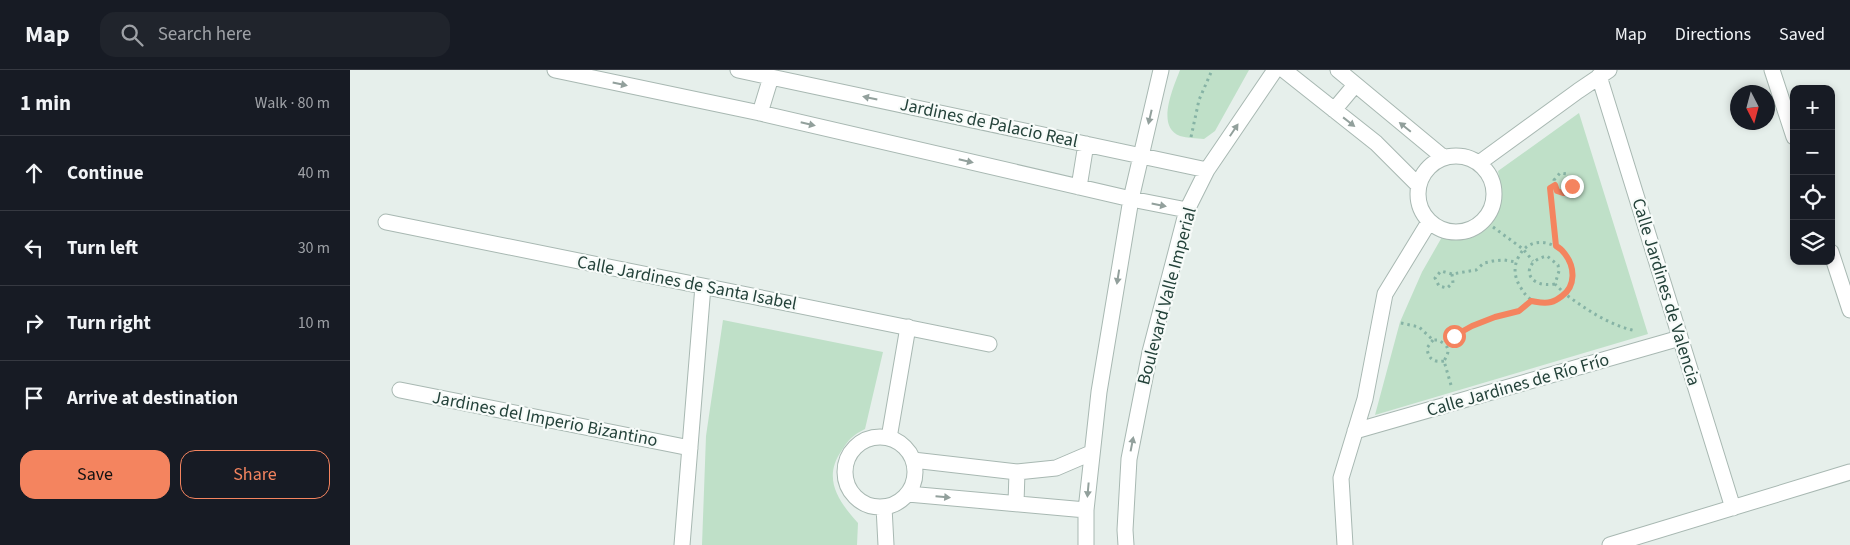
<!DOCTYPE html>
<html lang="en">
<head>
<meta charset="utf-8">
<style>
  body { margin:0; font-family:"Source Sans 3",sans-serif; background:#20242c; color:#f1f3f6 }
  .controls { position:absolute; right:15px; top:15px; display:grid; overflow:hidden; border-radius:10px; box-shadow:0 2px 8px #0003 }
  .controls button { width:45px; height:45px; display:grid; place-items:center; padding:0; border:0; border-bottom:1px solid #363941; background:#171b24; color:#f1f3f6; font:25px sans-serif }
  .compass { position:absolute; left:1380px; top:15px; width:45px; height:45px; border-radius:50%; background:#171b24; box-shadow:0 2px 8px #0003; rotate:174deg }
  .stop { position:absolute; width:15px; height:15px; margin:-11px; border:4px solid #f4845f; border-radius:50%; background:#fff }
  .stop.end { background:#f4845f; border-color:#fff; box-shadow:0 1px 5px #0008 }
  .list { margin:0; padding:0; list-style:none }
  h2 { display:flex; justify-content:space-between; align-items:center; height:65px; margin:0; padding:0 20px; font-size:21px }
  h2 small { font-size:16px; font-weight:400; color:#9ea1a6 }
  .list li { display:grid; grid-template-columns:32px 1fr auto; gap:15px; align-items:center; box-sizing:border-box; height:75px; padding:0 20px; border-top:1px solid #363941 }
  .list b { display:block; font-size:19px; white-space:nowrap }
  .list em { font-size:16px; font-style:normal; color:#9ea1a6 }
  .actions { display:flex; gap:10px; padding:15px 20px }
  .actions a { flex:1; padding:11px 0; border:1px solid #f4845f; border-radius:15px; text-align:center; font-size:18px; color:#f4845f }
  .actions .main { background:#f4845f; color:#111 }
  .icon { flex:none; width:28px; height:28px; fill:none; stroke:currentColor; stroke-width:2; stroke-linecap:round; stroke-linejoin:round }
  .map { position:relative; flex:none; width:1500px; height:475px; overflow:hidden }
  header { display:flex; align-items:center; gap:30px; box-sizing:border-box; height:70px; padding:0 25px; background:#171b24; border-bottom:1px solid #363941 }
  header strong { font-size:24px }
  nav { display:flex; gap:28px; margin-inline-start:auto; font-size:18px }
  .search { width:350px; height:45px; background:#20242c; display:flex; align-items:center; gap:12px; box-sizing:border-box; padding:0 18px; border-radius:15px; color:#9ea1a6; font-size:19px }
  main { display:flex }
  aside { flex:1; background:#171b24 }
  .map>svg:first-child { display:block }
</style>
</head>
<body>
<header>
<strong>Map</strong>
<div class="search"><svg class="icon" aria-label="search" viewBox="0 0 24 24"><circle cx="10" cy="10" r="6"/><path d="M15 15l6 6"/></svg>Search here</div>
<nav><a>Map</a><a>Directions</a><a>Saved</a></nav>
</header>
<main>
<aside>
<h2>1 min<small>Walk · 80 m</small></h2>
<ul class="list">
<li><svg class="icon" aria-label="ahead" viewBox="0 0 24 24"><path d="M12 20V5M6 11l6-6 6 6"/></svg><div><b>Continue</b></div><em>40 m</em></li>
<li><svg class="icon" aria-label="left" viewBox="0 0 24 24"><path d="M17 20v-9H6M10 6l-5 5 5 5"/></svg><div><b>Turn left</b></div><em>30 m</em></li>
<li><svg class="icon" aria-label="right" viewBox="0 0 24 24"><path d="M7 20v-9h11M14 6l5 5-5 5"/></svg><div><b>Turn right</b></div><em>10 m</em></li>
<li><svg class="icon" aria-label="arrive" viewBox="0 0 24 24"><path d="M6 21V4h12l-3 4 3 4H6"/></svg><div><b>Arrive at destination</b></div></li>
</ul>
<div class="actions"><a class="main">Save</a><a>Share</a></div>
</aside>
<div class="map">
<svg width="1500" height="475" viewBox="0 0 1500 475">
  <rect width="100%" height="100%" fill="#e6efeb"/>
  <!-- park -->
  <path fill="#bfe0c8" d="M830,0h69l-34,61 -11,8c-8,-1 -17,-1 -24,-3 -25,-9 -6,-50 0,-66z
    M1229,43l69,221 -273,81 25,-93 22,-50 20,-35c7,1 16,3 23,2 24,-3 36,-27 36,-49 0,-6 -2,-13 -3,-19z
    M373,250l160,32 -18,77c-12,6 -16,10 -23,21 -20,28 -4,51 16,73l-1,22h-155l4,-109z"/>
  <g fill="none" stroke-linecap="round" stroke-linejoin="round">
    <!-- street casing -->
    <g stroke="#a8b8b2" stroke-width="17">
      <path id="street" d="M205,0l205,43 371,86 56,11
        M388,0l469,100
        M934,0l92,73 42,42
        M988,0l105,87
        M1422,0l22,67
        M1249,6l134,432
        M984,40l21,-25
        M410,43l11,-36
        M1068 124a38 38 0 1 1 76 0a38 38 0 1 1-76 0Z
        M1129,93l99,-72 31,-21
        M729,117l7,-43
        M36,152l603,122
        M1481,182l19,58
        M50,320l290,58
        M1005,361l325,-93
        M495 402a35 35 0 1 1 70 0a35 35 0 1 1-70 0Z
        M539,368l19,-111
        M563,390l104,12 39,-4 35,-15
        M558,424l178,16
        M666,433l1,-31
        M534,437l2,38
        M332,475l21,-259
        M736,475v-35l13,-118 32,-193 30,-129
        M776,475l-1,-15 4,-71 21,-107 37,-142 20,-40 68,-100
        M995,475l-4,-67 24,-79 20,-105 44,-72
        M1260,475l240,-73"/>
    </g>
    <!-- path -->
    <path stroke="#86b3a5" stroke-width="3" stroke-dasharray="2.5 4" stroke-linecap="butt" d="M841,67l8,-37 13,-30
      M1205,115l2,6 6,2 5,-1c5,-7 5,-11 -1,-18l-7,-1 -6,7 1,5 -5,4 6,57
      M1143,157l30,22 10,12
      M1102,204l1,9 -6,5 -8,-2 -4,-8 6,-7 11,3 24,-4 8,-7 9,-2 11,-1 12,2
      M1205,214c-29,5 -36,-22 -8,-28l11,9 1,6 -4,13 10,10c-16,12 -33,14 -44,-6 -7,-11 -8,-21 -2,-32 18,-34 73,2 46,38 22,16 44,31 71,37
      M1051,253l18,4 14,13h5l7,4
      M1083,270l-6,8c1,10 6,15 17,13
      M1101,315l-7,-24c4,-7 6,-11 1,-17l9,-8 18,-10 23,-9 24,-6 12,-10"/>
    <!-- street -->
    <use href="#street" stroke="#fff" stroke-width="15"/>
  </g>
  <!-- one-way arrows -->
  <defs><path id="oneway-solid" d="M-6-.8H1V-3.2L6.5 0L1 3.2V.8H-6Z" transform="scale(1.25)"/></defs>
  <g fill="#92a09c">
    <use href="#oneway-solid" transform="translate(270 14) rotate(12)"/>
    <use href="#oneway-solid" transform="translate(520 28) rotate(-168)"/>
    <use href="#oneway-solid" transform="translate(800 47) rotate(103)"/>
    <use href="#oneway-solid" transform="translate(999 52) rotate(38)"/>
    <use href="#oneway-solid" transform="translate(458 54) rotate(13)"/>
    <use href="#oneway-solid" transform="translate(1055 57) rotate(-141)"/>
    <use href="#oneway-solid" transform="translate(884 60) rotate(-56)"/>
    <use href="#oneway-solid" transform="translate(616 91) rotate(13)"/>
    <use href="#oneway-solid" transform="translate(809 135) rotate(11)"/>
    <use href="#oneway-solid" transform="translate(768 207) rotate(99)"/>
    <use href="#oneway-solid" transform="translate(782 374) rotate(-79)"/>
    <use href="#oneway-solid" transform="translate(738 420) rotate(95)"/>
    <use href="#oneway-solid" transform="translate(593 427) rotate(5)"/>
  </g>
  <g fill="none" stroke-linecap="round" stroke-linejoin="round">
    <!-- route -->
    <path stroke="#f4845f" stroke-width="6" d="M1104,266l18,-10 23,-9 24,-6 12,-10c7,1 13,3 20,1 4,-1 7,-3 11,-6 14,-10 13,-29 3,-42 -3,-4 -5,-6 -9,-8l-6,-58 5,-3 2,6 6,2 5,-1 4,-6"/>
  </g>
  <g text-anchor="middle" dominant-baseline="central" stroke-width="4.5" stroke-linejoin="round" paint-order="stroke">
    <!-- street labels -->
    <g font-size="18" fill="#24423a" stroke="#f7fbf9">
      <text transform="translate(639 53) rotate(12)">Jardines de Palacio Real</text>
      <text transform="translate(337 213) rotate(11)">Calle Jardines de Santa Isabel</text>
      <text transform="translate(1316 222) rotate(73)">Calle Jardines de Valencia</text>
      <text transform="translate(817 226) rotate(-75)">Boulevard Valle Imperial</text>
      <text transform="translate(1168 315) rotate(-16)">Calle Jardines de Río Frío</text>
      <text transform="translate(195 349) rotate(11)">Jardines del Imperio Bizantino</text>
    </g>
  </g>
</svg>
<div class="controls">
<button>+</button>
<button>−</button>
<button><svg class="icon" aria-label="locate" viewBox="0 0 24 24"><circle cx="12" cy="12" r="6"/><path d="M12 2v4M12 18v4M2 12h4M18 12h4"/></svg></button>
<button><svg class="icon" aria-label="layers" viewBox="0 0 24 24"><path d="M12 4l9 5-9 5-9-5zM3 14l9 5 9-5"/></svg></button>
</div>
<svg class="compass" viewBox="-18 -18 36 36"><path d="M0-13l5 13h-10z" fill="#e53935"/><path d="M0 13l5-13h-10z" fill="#9ea1a6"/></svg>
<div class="stop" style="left:1104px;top:266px"></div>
<div class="stop end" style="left:1222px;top:116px"></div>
</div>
</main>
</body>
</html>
